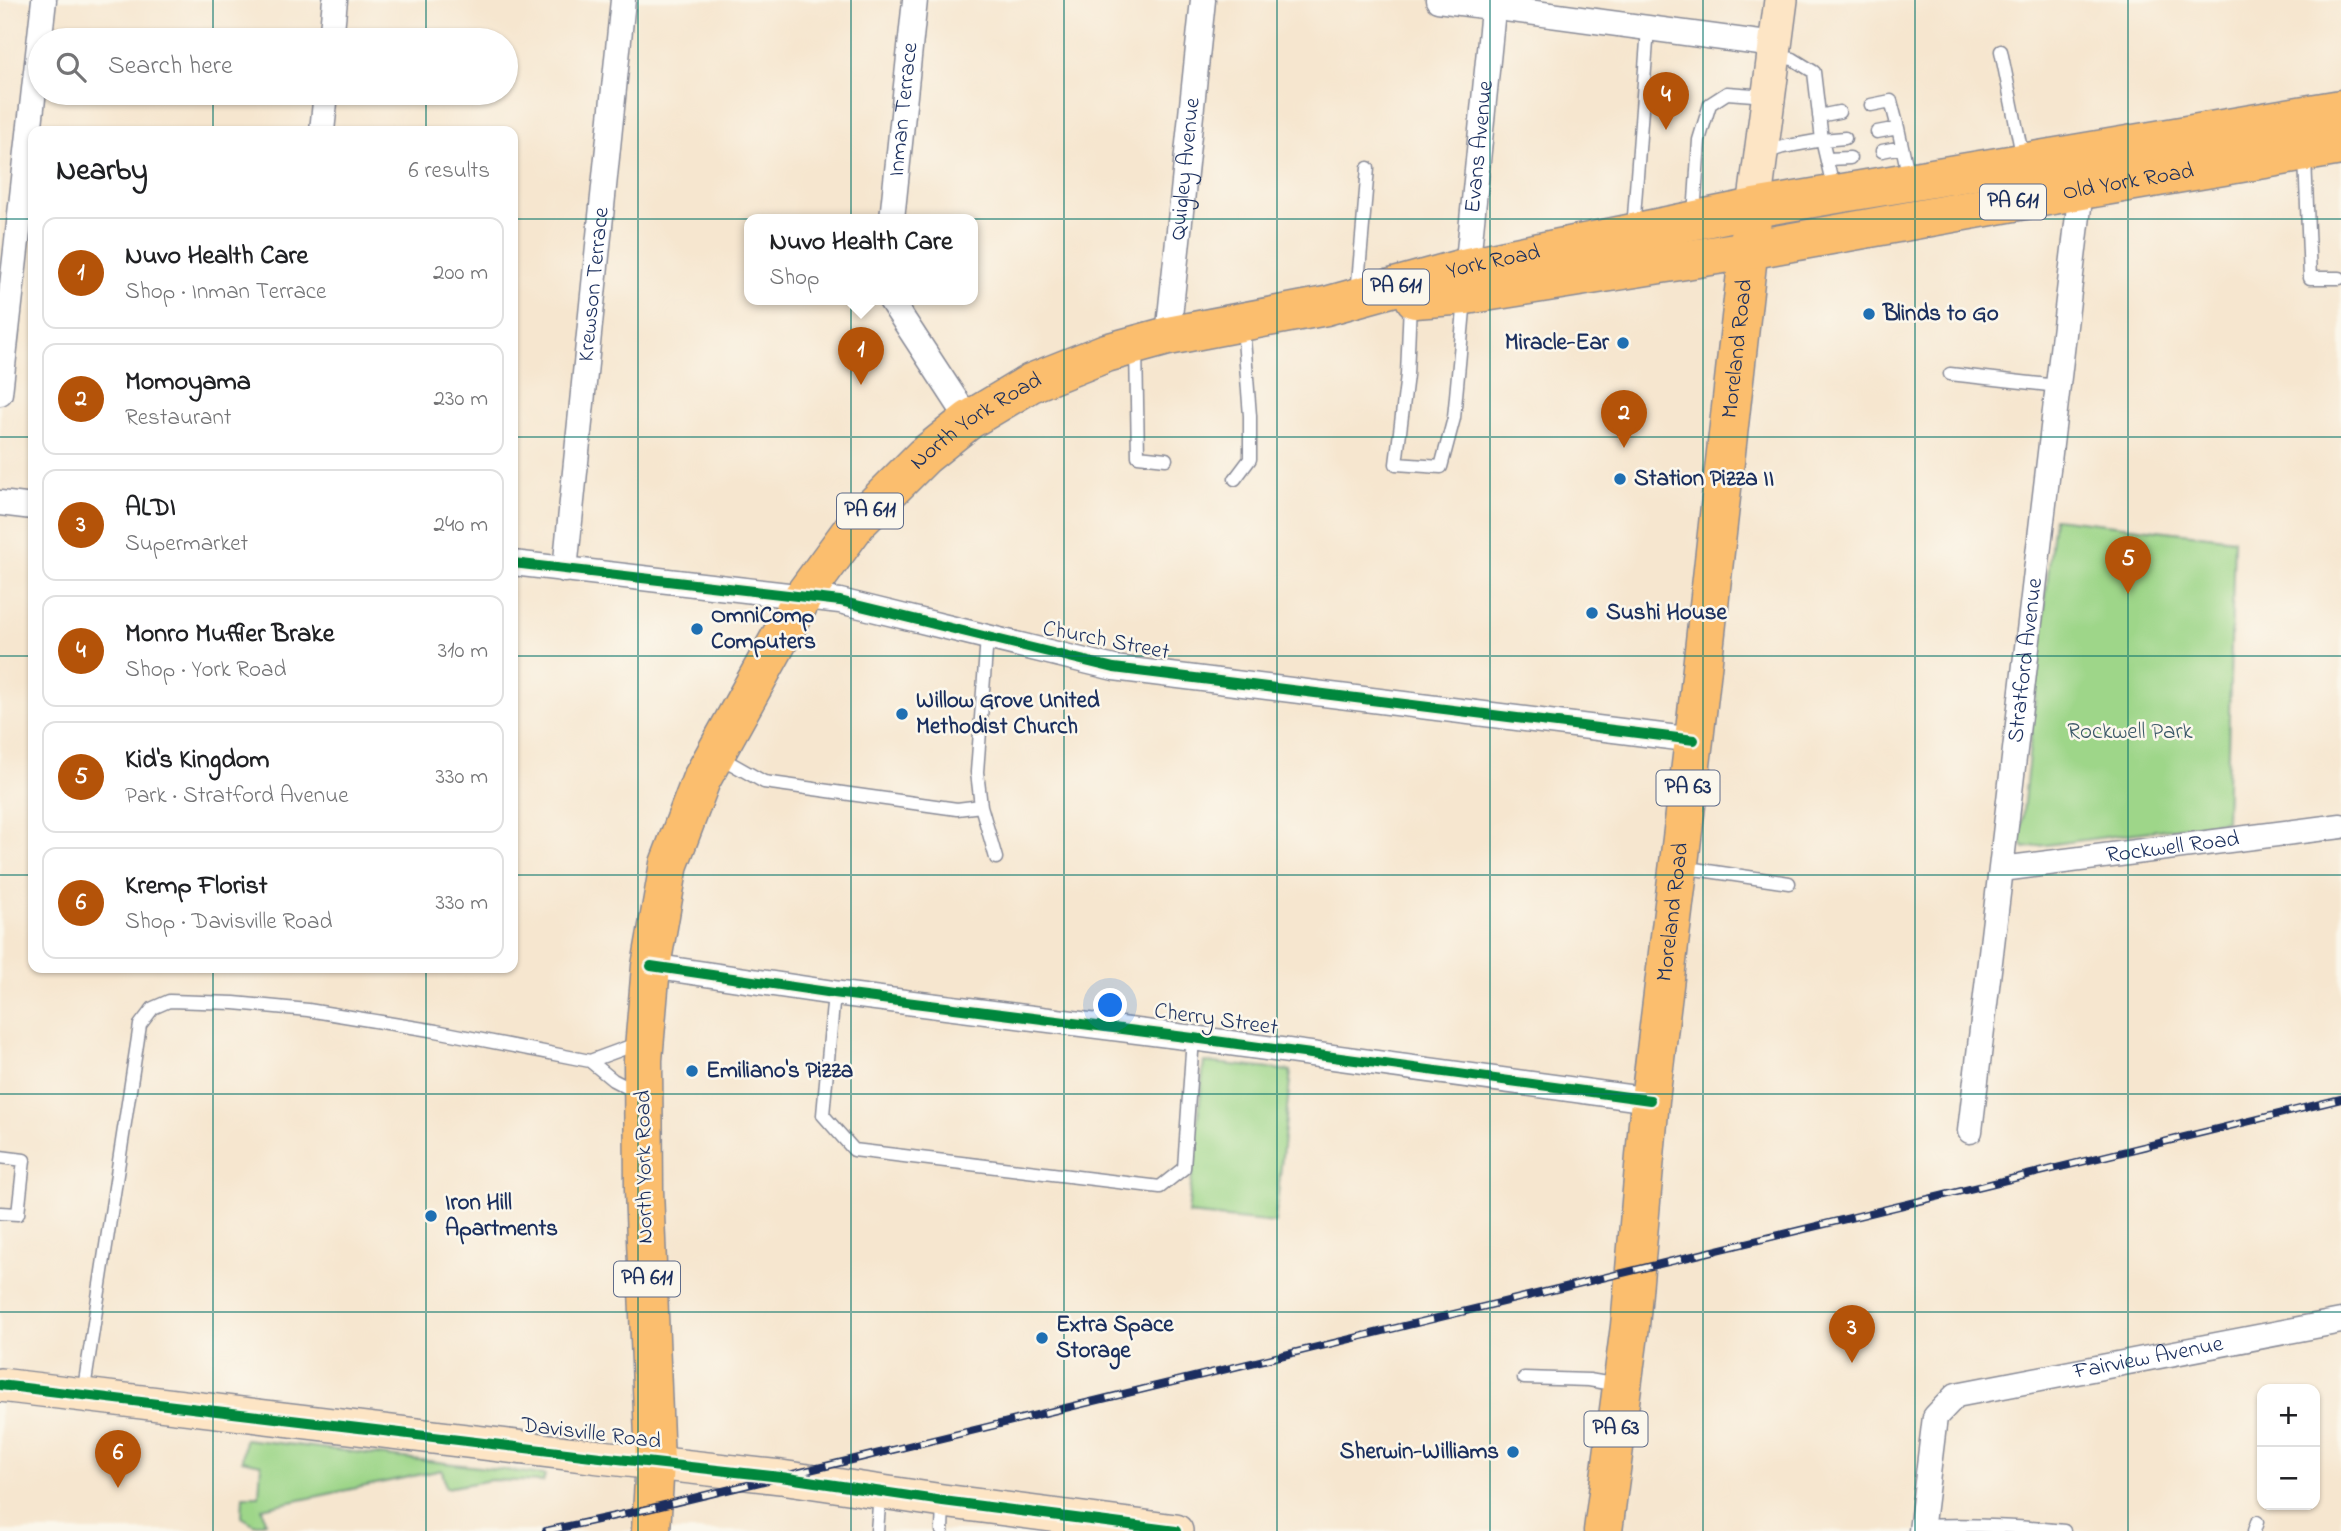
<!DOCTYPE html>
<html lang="en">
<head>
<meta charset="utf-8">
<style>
  body { margin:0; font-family:"Indie Flower",sans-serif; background:#f6f6f6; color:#202124 }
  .controls { position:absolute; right:21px; bottom:21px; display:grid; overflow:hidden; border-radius:14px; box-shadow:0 2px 5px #0004 }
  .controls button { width:63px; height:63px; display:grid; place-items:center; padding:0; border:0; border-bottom:2px solid #e0e0e0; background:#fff; color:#202124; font:35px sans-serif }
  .you { position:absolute; left:1111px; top:1006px; width:24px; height:24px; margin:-18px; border:5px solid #fff; border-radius:50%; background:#1a73e8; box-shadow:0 0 0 10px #1a73e833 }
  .badge { display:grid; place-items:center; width:46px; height:46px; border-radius:50%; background:#b45309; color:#fff; font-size:23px; font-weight:700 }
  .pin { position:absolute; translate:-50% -58px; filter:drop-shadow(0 2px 4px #0008) }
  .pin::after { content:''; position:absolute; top:37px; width:24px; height:21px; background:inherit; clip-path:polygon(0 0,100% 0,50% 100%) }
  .popup { position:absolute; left:744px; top:214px; width:234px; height:91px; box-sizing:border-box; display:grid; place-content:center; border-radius:14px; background:#fff; filter:drop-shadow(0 2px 5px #0005); font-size:23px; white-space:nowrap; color:#757577 }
  .popup b { font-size:26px; color:#202124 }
  .popup::after { content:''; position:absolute; left:50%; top:100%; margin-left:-14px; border:14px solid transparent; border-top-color:#fff }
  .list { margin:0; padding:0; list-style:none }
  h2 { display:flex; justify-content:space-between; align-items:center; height:91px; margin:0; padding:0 28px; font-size:30px }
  h2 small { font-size:23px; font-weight:400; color:#757577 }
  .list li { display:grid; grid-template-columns:46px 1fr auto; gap:21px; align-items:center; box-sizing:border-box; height:112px; margin:0 14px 14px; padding:0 14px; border:2px solid #e0e0e0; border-radius:14px }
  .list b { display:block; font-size:26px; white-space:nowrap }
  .list p { margin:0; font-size:23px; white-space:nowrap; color:#757577 }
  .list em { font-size:23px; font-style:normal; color:#757577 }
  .icon { flex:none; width:38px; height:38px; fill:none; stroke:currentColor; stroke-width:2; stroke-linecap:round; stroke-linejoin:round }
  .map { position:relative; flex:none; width:2341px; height:1531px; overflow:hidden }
  .search { position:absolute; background:#fff; box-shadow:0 2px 5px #0004; left:28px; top:28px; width:490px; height:77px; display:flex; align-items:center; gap:18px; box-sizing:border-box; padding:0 24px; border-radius:38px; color:#757577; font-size:26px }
  .panel { position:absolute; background:#fff; box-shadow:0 2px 5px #0004; left:28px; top:126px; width:490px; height:847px; border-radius:14px }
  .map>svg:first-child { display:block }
</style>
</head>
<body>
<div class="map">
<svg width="2341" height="1531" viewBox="0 0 2341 1531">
  <rect width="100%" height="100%" fill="#fbf7ec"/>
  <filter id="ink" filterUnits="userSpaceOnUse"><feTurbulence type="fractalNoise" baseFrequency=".0143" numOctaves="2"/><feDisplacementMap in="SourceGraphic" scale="14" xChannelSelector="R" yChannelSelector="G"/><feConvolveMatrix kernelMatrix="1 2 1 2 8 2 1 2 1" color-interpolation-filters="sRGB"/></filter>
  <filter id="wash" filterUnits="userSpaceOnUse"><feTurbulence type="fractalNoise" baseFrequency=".00686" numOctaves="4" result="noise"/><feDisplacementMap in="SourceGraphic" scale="28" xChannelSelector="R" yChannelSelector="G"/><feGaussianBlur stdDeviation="1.57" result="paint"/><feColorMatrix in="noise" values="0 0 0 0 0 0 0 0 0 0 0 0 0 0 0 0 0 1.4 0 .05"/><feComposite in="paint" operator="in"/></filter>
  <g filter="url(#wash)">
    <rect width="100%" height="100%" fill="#f6e6cf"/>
    <!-- green -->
    <path fill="#9ed689" stroke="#5c8274" stroke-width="2" d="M2054,518l180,21 -8,282 -202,27 -4,-8z
      M1204,1062l87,9 -16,152 -87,-9z
      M245,1439l300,36 -2,7 -52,-2 -45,8 -4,-18 -180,38 3,14 -10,3 -13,-8 1,-21h16l2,-32 -19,-4z"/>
  </g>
  <g filter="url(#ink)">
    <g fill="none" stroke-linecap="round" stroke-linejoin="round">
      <!-- lane casing -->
      <g stroke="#888a96" stroke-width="15">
        <path id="lane" d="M2001,51l22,108
          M1774,56l19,3 21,13 8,68 23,-2
          M1871,105l20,-4 7,27
          M1819,116l20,-4
          M1877,132l21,-4 11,50
          M1882,151l20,-4
          M1765,153l18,-6 39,-7 12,51
          M2305,158l5,120h30
          M1827,159l23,-1
          M1694,216l5,-76 11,-36 17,-11 40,3
          M1633,230l15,-202
          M1357,294l11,-126
          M1410,302l-3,73 -11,89 45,3 13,-49 11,-119
          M1136,348l2,108 28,3
          M1950,374l108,12
          M1235,479l15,-20v-43l-7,-90
          M987,637l-10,135 4,34 15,52
          M718,756l46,26 193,27 24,-3
          M1681,867l108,16
          M834,993l-11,122 31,35 306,37 24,-19 9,-130
          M590,1061l49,-18
          M0,1157l24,3 -6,54 -18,-1
          M1524,1378l65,2 29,5
          M83,1395l57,-370 13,-17 16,-7 65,2 74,7 128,21 154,30 23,19 23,12
          M1921,1526c48,-2 95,0 143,5
          M877,1531l3,-38
          M942,1531l1,-30
          M2254,1531l3,-9"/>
      </g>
      <!-- street casing -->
      <g stroke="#888a96" stroke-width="27">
        <g id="street">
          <path d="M1438,0l337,45"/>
          <path d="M331,40l4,-40"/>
          <path d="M322,131l4,-38"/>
          <path id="s1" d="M892,219l23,-219"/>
          <path id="s2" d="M1466,281l28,-281"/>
          <path d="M890,299l79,121"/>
          <path id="s3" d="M1168,336l35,-336"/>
          <path d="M0,393l44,-393"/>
          <path d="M0,503l33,4"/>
          <path d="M513,563l327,38 274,67 580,72"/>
          <path id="s4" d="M565,570l58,-570"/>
          <path id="s5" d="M2002,869l339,-43"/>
          <path d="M651,966l183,27 359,45 457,62"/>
          <path id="s6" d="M1970,1131l111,-941"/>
          <path id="s7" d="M1921,1531l14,-114 21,-22 385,-74"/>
        </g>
      </g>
      <!-- secondary casing -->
      <g stroke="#888a96" stroke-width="36">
        <path id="secondary" d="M1754,208l27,-208
          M0,1385l600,72 181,20 162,24 233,30"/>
      </g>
      <!-- primary casing -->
      <g stroke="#888a96" stroke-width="41">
        <g id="primary">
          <path id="s8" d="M1603,1531l27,-205 20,-226 44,-360 58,-521"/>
        </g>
      </g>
      <!-- highway casing -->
      <g stroke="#888a96" stroke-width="41">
        <g id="highway">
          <path id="s9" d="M1415,299l51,-4 282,-45 333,-60 260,-44"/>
          <path id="s10" d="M651,1531l4,-69 -11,-272 -1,-130 8,-94 18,-102 32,-84 101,-182 55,-75 67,-67 45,-36 62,-37 75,-30 62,-17 158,-30 141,-39 287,-59 587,-99"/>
        </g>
      </g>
      <!-- lane -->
      <use href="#lane" stroke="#fff" stroke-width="12"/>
      <!-- street -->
      <use href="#street" stroke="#fff" stroke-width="24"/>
      <!-- secondary -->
      <use href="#secondary" stroke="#fde5c5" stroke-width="33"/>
      <!-- primary -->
      <use href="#primary" stroke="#fbbe6e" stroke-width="38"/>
      <!-- highway -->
      <use href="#highway" stroke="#fbbe6e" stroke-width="38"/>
      <!-- rail casing -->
      <g stroke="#1b2f5e" stroke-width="8">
        <path id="rail" d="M546,1531l106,-23 170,-41 1519,-368"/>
      </g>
      <!-- rail -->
      <use href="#rail" stroke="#fbf7ec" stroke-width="5" stroke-dasharray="16" stroke-linecap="butt"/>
      <!-- cycleway casing -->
      <g stroke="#fbf7ec" stroke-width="15">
        <path id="cycleway" d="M513,563l327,38 274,67 580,72
          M651,966l183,27 359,45 457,62
          M0,1385l600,72 181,20 162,24 233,30"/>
      </g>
      <!-- cycleway -->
      <use href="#cycleway" stroke="#00873e" stroke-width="10"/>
    </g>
  </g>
  <!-- grid -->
  <path fill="none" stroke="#0f766e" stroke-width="2" stroke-opacity="0.55" d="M213,0v40M426,0v40M638,0v1531M851,0v1531M1064,0v1531M1277,0v1531M1490,0v1531M1703,0v1531M1915,0v1531M2128,0v1531M213,93v38M426,93v38M0,219h33M513,219h1828M0,437h33M513,437h1828M0,656h33M513,656h1828M0,875h33M513,875h1828M213,968v563M426,968v563M0,1094h2341M0,1312h2341"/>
  <!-- markers -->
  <g fill="#1f6fb2" stroke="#fbf7ec" stroke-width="2.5">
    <circle cx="1869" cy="314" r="7"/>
    <circle cx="1623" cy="343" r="7"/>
    <circle cx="1620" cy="479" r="7"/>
    <circle cx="1592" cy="613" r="7"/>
    <circle cx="697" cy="629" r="7"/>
    <circle cx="902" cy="714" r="7"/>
    <circle cx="692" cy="1071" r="7"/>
    <circle cx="431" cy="1216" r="7"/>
    <circle cx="1042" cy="1338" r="7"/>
    <circle cx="1513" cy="1452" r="7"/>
  </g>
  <g text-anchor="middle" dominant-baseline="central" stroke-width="5" stroke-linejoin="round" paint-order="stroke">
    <!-- shield labels -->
    <g fill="#fbf7ec" stroke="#5e6b89" stroke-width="2">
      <rect x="1980" y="184.5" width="66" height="35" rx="5"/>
      <rect x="1363" y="269.5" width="66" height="35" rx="5"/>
      <rect x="837" y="493.5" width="66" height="35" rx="5"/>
      <rect x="1656.5" y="770.5" width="63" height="35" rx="5"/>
      <rect x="614" y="1261.5" width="66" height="35" rx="5"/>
      <rect x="1584.5" y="1411.5" width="63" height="35" rx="5"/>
    </g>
    <g font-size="21" font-weight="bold" fill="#1b2f5e">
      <text x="2013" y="202">PA 611</text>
      <text x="1396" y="287">PA 611</text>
      <text x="870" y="511">PA 611</text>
      <text x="1688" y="788">PA 63</text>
      <text x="647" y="1279">PA 611</text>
      <text x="1616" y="1429">PA 63</text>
    </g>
    <!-- street labels -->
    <g font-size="23" fill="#1b2f5e" stroke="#fbf7ec">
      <text stroke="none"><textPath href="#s1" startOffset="110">Inman Terrace</textPath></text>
      <text stroke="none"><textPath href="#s2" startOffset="135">Evans Avenue</textPath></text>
      <text stroke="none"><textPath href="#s3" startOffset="168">Quigley Avenue</textPath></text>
      <text stroke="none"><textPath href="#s9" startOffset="723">Old York Road</textPath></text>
      <text stroke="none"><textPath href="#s10" startOffset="1764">York Road</textPath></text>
      <text stroke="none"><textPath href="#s4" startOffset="287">Krewson Terrace</textPath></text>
      <text stroke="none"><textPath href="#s8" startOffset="1190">Moreland Road</textPath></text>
      <text stroke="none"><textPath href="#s10" startOffset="1218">North York Road</textPath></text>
      <text transform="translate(1106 641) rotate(11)">Church Street</text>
      <text stroke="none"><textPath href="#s6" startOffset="474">Stratford Avenue</textPath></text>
      <text stroke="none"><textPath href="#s5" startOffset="172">Rockwell Road</textPath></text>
      <text stroke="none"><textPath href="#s8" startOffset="623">Moreland Road</textPath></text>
      <text transform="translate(1216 1020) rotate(8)">Cherry Street</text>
      <text transform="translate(645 1167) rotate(-91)">North York Road</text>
      <text stroke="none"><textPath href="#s7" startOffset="341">Fairview Avenue</textPath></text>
      <text transform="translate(591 1434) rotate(7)">Davisville Road</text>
    </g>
    <!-- poi labels -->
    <g font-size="23" font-weight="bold" fill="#1b2f5e" stroke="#fbf7ec" text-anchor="start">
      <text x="1883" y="314">Blinds to Go</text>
      <text x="1609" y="343" text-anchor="end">Miracle-Ear</text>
      <text x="1634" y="479">Station Pizza II</text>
      <text x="1606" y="613">Sushi House</text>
      <text x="711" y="616">OmniComp<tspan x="711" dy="26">Computers</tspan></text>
      <text x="916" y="701">Willow Grove United<tspan x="916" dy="26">Methodist Church</tspan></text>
      <text x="706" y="1071">Emiliano's Pizza</text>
      <text x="445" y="1203">Iron Hill<tspan x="445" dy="26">Apartments</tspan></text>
      <text x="1056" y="1325">Extra Space<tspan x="1056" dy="26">Storage</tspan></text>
      <text x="1499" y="1452" text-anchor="end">Sherwin-Williams</text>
    </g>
    <!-- park labels -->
    <g font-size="23" fill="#3c5969" stroke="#fbf7ec">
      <text x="2130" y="732">Rockwell Park</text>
    </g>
  </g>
</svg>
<div class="controls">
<button>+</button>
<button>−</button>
</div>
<div class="you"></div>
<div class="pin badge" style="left:861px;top:385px">1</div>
<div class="popup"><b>Nuvo Health Care</b>Shop</div>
<div class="pin badge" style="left:1624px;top:448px">2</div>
<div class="pin badge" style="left:1852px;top:1363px">3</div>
<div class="pin badge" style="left:1666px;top:130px">4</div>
<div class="pin badge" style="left:2128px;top:594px">5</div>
<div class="pin badge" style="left:118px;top:1488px">6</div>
<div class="search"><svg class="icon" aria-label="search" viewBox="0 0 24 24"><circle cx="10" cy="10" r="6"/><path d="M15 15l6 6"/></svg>Search here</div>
<section class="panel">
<h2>Nearby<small>6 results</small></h2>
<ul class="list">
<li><span class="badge">1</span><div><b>Nuvo Health Care</b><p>Shop · Inman Terrace</p></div><em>200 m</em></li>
<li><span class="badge">2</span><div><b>Momoyama</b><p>Restaurant</p></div><em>230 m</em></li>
<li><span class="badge">3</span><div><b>ALDI</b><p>Supermarket</p></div><em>240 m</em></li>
<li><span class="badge">4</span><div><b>Monro Muffler Brake</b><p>Shop · York Road</p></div><em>310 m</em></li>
<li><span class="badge">5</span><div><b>Kid's Kingdom</b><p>Park · Stratford Avenue</p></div><em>330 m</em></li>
<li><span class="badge">6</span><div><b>Kremp Florist</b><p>Shop · Davisville Road</p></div><em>330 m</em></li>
</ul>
</section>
</div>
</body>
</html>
